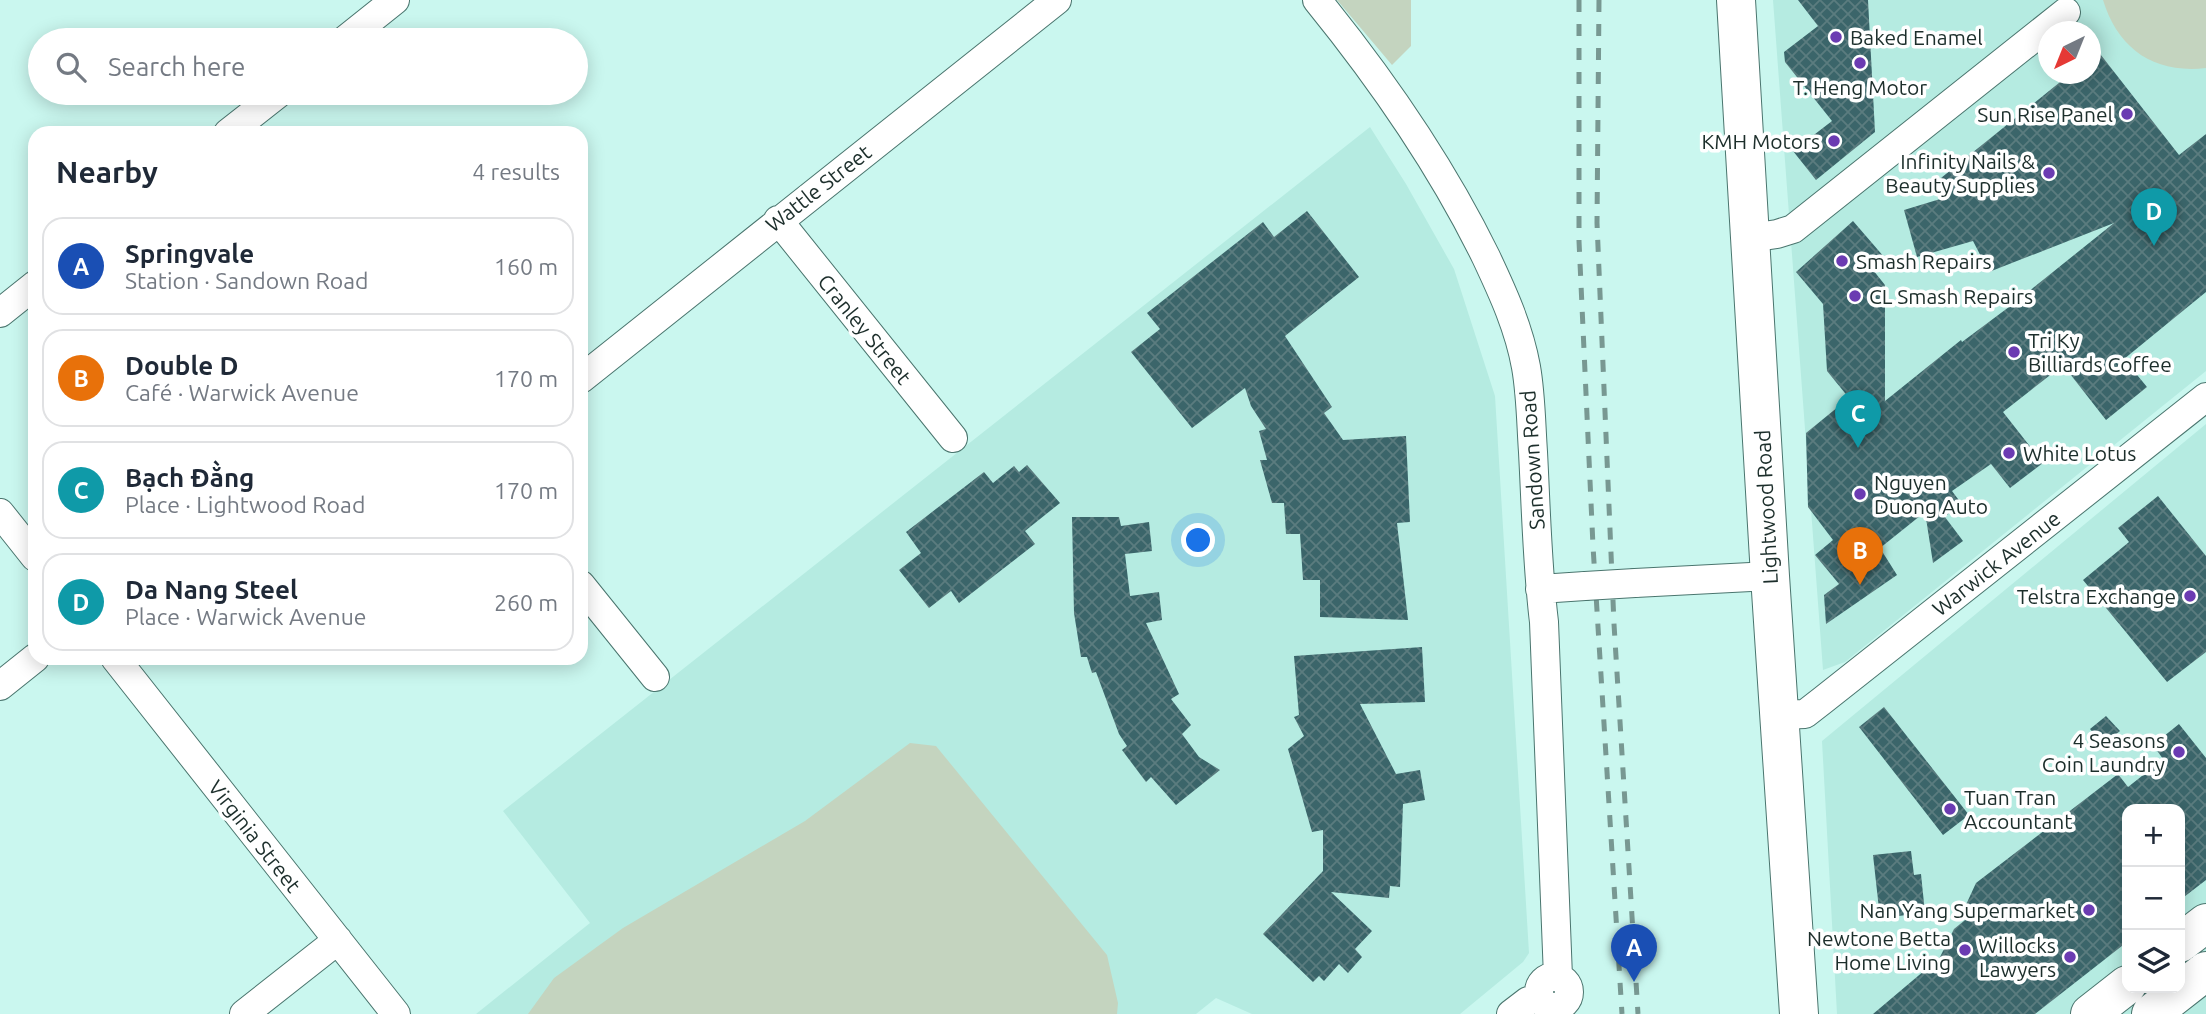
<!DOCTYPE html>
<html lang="en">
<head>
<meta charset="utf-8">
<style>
  body { margin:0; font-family:Ubuntu,sans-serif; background:#f2f2f3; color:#1f2937 }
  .controls { position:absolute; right:21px; bottom:21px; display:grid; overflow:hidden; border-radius:14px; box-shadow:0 4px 18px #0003 }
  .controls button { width:63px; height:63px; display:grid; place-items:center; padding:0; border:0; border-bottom:2px solid #e0e1e3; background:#fff; color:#1f2937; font:35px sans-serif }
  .compass { position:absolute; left:2038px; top:21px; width:63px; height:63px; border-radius:50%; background:#fff; box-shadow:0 4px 18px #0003; rotate:223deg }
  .you { position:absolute; left:1199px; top:541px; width:24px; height:24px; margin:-18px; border:5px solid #fff; border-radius:50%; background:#1a73e8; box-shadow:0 0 0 10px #1a73e833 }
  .badge { display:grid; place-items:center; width:46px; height:46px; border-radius:50%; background:#6b3bb2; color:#fff; font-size:23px; font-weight:700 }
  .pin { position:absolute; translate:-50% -58px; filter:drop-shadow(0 2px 4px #0008) }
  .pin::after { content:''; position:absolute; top:37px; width:24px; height:21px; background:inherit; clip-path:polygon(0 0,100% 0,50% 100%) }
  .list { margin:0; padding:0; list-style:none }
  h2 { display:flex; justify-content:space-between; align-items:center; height:91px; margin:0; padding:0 28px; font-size:30px }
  h2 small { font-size:23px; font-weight:400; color:#747a83 }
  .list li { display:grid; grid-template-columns:46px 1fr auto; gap:21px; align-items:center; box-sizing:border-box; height:98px; margin:0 14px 14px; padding:0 14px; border:2px solid #e0e1e3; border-radius:21px }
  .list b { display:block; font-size:26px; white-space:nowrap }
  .list p { margin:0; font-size:23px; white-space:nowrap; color:#747a83 }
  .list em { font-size:23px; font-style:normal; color:#747a83 }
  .icon { flex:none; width:38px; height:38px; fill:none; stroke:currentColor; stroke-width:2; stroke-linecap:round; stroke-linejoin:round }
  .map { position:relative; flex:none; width:2206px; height:1014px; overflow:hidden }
  .search { position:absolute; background:#fff; box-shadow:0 4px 18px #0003; left:28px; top:28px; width:560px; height:77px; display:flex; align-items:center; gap:18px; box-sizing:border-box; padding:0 24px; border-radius:38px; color:#747a83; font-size:26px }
  .panel { position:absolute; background:#fff; box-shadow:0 4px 18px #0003; left:28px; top:126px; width:560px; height:539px; border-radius:21px }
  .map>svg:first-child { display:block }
</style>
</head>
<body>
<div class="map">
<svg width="2206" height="1014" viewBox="0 0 2206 1014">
  <defs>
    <pattern id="building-cross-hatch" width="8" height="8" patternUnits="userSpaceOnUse" patternTransform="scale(1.75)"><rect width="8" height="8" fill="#3b656a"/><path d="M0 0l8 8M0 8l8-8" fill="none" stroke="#5b7c7f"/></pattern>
  </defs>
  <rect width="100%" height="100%" fill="#caf7ef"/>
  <!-- built -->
  <path fill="#b5ebe1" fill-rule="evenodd" d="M1773,0h433v371l-361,291 -22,8zM2048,32h42v42h-42z
    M1370,127l36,57 48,85 41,127 34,557 -6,9 -63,52h-208l-36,-16 -20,16h-720l114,-91 -87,-112z
    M2206,424v590h-369l-15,-273zM2127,809h53v179h-53z"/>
  <!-- green -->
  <path fill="#c4d4bf" d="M1337,0h74v46l-19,19z
    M2103,0h103v68c-52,6 -88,-19 -103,-68z
    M910,743l26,3 171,209 11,48 -1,11h-589l26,-36 69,-50 182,-107z"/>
  <!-- building -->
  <path fill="url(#building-cross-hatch)" d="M1798,0h70l7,132 -59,48 -23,-29 39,-30 -47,-59 -1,-10 34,-26z
    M2090,41l89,114 27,-21v158l-82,67 23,28 -41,33 -43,-55 -60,47 40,51 -33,25 -19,-24 -39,27 9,12 -16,14 18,24 -30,22 -8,-51 -45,36 17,27 -71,49 -2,-29 15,-11 -24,-29 18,-15 -25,-33 -2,-74 43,-35 -22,-27 -4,-67 -27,-32 57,-51 38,44 -18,5 12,15v116l76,-61 1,2 51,-38 101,-81 -125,49 -16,-31 -56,16 -13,-47 46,-14 -9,-18 129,-104h20z
    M1307,211l52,66 -74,59 47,71 -8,6 19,27 63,-4 4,86 -13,1 11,97 -88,-3v-37h-17l-3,-46h-14l-2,-31h-12l-12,-43h7l-8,-29 7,-2 -15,-23 -6,-18 -53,40 -61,-76 29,-23 -13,-16 116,-91 11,15z
    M1027,465l33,38 -35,28 10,13 -76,59 -8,-12 -22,17 -30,-38 22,-17 -15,-21 78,-60 9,11 21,-17 5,6z
    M2158,496l48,60v96l-39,30 -84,-102 46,-38 -11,-14z
    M1072,517h47l2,9 28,-4 3,29 -27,3 5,42 29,-4 3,28 -16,3 33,71 -8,5 20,26 -9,9 17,23 21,13 -44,35 -25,-28 -5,5 -24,-32 5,-4 -8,-12 -23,-62 -4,1 -5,-16h-6l-7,-44z
    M1422,647l3,55 -65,2 36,70 24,-4 5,30 -22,4 -3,83 -10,-1 -1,12 -58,-6 41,39 -17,18 7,8 -14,16 -9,-9 -15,17 -5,-5 -6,6 -50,-48 60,-63v-41l-11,2 -24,-83 16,-13 -10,-19 5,-2 -5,-59z
    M1884,707l85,108 -26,20 -84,-108z
    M2106,716l14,15 -16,14 -14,-16z
    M2179,724l27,34v122l-26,20v-91h-53v133l-92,72h-162l58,-49 1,8 22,-44 27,-22 -17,2 12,-26 142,-109 10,13 19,-15 16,-13 -10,-14z
    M1911,851l3,24 7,-1 4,39 -45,5 -7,-63z"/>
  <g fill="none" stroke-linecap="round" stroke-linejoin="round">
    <!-- street casing -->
    <g stroke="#4a756e" stroke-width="30">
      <path id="street" d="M1317,0c65,80 124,165 169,257 17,36 33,71 40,110 5,28 5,57 7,85 3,56 4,113 11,170l14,355
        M345,40l50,-40
        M228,133l51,-40
        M778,220l175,218
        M1750,238l27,-4 16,-5 273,-217
        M0,313l35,-28
        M581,379l476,-379
        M0,513l35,44
        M1635,583l135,-7
        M581,585l74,92
        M1540,589l45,-3
        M115,658l281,356
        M0,686l35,-28
        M1780,715l25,-1 18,-14 383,-303
        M1539 992a15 15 0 1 1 30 0a15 15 0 1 1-30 0Z
        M244,1014l94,-74
        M1511,1014l17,-13 12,-3"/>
    </g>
    <!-- secondary casing -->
    <g stroke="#4a756e" stroke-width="40">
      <path id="secondary" d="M1736,0l34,576 29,438"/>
    </g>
    <!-- highway casing -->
    <g stroke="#4a756e" stroke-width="40">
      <path id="highway" d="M2180,943l26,-20
        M2090,1014l37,-29
        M2151,1014l55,-43"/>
    </g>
    <!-- street -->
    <use href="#street" stroke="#fff" stroke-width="28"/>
    <!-- secondary -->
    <use href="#secondary" stroke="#fff" stroke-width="38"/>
    <!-- highway -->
    <use href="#highway" stroke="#fff" stroke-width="38"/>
    <!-- rail -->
    <path stroke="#789892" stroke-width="5" stroke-dasharray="12 12" stroke-linecap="butt" d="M1579,0v241l14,305 29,468
      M1599,0l-2,223 17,401 24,390"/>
    <!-- street-bridge casing -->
    <g stroke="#4a756e" stroke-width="30" stroke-linecap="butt">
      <path id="street-bridge" d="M1585,586l50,-3"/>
    </g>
    <!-- street-bridge -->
    <use href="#street-bridge" stroke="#fff" stroke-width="28"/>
  </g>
  <!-- markers -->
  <g fill="#6b3bb2" stroke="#fff" stroke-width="2.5">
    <circle cx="1836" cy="37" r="7"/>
    <circle cx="1860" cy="63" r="7"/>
    <circle cx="2127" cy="114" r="7"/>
    <circle cx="1834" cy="141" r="7"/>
    <circle cx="2049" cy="173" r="7"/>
    <circle cx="1842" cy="261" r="7"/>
    <circle cx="1855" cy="296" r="7"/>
    <circle cx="2014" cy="352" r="7"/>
    <circle cx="2009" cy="453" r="7"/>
    <circle cx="1860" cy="494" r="7"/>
    <circle cx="2190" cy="596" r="7"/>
    <circle cx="2179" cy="752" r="7"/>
    <circle cx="1950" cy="809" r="7"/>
    <circle cx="2089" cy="910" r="7"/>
    <circle cx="1965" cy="950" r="7"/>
    <circle cx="2070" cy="957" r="7"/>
  </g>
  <g text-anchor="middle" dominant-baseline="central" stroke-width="7" stroke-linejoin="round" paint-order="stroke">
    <!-- poi labels -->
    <g font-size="21" fill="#1c2e2b" stroke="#fff" text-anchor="end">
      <text x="1850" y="37" text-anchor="start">Baked Enamel</text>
      <text x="1860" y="87" text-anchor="middle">T. Heng Motor</text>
      <text x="2113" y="114">Sun Rise Panel</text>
      <text x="1820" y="141">KMH Motors</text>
      <text x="2035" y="161">Infinity Nails &amp;<tspan x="2035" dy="24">Beauty Supplies</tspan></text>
      <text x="1856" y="261" text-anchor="start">Smash Repairs</text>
      <text x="1869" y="296" text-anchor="start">CL Smash Repairs</text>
      <text x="2028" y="340" text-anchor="start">Tri Ky<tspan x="2028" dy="24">Billiards Coffee</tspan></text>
      <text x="2023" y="453" text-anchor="start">White Lotus</text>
      <text x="1874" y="482" text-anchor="start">Nguyen<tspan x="1874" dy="24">Duong Auto</tspan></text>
      <text x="2176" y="596">Telstra Exchange</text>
      <text x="2165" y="740">4 Seasons<tspan x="2165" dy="24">Coin Laundry</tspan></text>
      <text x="1964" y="797" text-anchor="start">Tuan Tran<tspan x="1964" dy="24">Accountant</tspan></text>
      <text x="2075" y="910">Nan Yang Supermarket</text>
      <text x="1951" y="938">Newtone Betta<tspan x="1951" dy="24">Home Living</tspan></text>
      <text x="2056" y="945">Willocks<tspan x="2056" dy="24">Lawyers</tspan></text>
    </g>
    <!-- street labels -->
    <g font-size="21" fill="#1c2e2b" stroke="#fff">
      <text transform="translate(818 188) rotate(-38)">Wattle Street</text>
      <text transform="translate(865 329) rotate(51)">Cranley Street</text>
      <text transform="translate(1532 460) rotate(-94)">Sandown Road</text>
      <text transform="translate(1766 507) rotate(-93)">Lightwood Road</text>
      <text transform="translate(1996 563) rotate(-38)">Warwick Avenue</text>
      <text transform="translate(255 836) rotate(52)">Virginia Street</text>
    </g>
  </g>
</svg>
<div class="controls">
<button>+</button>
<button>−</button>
<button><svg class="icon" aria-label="layers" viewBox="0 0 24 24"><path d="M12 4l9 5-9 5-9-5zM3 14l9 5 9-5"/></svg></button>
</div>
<svg class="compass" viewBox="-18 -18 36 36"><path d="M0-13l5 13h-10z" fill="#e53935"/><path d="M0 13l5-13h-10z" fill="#747a83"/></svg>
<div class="you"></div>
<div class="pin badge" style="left:1634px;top:982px;background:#1a4fb4">A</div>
<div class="pin badge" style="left:1860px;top:585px;background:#e8710a">B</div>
<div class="pin badge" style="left:1858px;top:448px;background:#0f9aa8">C</div>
<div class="pin badge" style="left:2154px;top:246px;background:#0f9aa8">D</div>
<div class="search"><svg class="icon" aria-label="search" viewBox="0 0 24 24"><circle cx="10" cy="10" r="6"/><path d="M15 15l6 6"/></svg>Search here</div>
<section class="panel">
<h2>Nearby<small>4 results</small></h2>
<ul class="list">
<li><span class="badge" style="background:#1a4fb4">A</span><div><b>Springvale</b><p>Station · Sandown Road</p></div><em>160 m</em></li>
<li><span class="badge" style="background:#e8710a">B</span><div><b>Double D</b><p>Café · Warwick Avenue</p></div><em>170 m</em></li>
<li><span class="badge" style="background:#0f9aa8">C</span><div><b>Bạch Đằng</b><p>Place · Lightwood Road</p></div><em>170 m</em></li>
<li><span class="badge" style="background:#0f9aa8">D</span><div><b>Da Nang Steel</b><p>Place · Warwick Avenue</p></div><em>260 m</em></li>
</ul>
</section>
</div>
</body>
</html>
